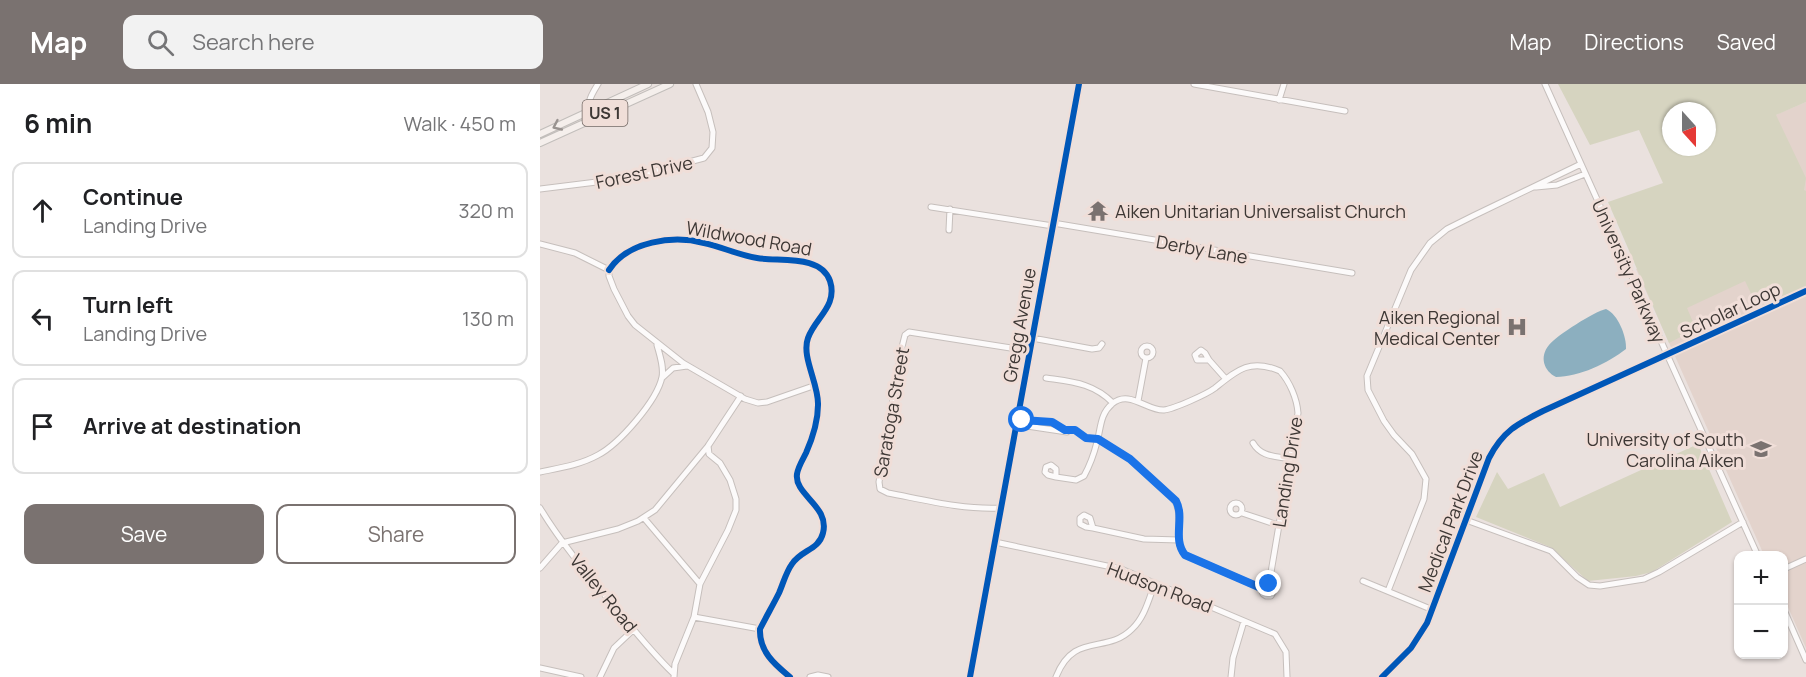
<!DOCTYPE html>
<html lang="en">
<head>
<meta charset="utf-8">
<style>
  body { margin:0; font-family:Manrope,sans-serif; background:#f2f2f2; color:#202124 }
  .controls { position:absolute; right:18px; bottom:18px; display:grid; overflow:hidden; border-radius:12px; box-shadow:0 2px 4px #0004 }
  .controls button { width:54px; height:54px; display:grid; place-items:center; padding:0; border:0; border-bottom:2px solid #e0e0e0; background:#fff; color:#202124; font:30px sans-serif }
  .compass { position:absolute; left:1122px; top:18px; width:54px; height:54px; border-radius:50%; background:#fff; box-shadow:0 2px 4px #0004; rotate:159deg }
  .stop { position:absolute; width:18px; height:18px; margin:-14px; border:4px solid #1a73e8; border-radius:50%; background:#fff }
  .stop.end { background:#1a73e8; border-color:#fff; box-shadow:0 2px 6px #0008 }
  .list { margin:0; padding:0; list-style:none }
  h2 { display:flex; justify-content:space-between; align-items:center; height:78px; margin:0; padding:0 24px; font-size:26px }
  h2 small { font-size:20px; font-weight:400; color:#757577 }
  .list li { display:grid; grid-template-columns:39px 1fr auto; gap:18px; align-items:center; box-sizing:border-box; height:96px; margin:0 12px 12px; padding:0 12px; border:2px solid #e0e0e0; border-radius:12px }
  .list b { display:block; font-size:22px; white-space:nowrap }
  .list p { margin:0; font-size:20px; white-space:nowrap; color:#757577 }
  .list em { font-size:20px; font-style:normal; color:#757577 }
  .actions { display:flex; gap:12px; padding:18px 24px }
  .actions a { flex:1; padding:14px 0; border:2px solid #7a7270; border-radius:12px; text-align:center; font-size:21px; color:#7a7270 }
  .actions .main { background:#7a7270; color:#fff }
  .icon { flex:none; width:33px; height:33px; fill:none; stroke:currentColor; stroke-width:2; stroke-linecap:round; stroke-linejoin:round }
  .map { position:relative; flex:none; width:1266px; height:593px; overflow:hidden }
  header { display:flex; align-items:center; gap:36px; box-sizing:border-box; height:84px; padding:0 30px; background:#7a7270; color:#fff }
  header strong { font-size:28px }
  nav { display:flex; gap:33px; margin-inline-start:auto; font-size:21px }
  .search { width:420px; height:54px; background:#f2f2f2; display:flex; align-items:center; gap:15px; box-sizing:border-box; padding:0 21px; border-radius:12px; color:#757577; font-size:22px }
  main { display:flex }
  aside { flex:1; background:#fff }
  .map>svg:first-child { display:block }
</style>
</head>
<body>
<header>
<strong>Map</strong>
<div class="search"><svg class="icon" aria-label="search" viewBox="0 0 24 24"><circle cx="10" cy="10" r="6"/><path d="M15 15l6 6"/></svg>Search here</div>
<nav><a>Map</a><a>Directions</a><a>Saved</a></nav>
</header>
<main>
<aside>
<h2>6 min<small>Walk · 450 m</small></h2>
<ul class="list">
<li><svg class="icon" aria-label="ahead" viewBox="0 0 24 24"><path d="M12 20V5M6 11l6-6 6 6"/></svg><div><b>Continue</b><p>Landing Drive</p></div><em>320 m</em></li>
<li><svg class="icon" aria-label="left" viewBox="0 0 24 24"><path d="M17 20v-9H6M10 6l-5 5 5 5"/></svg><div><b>Turn left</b><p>Landing Drive</p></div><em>130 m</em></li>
<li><svg class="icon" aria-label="arrive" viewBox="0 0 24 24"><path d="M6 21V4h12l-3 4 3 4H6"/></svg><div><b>Arrive at destination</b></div></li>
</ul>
<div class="actions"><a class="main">Save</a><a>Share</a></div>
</aside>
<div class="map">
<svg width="1266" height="593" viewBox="0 0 1266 593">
  <rect width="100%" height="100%" fill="#eae1de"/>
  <!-- education -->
  <path fill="#e3d3cc" d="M1266,18v546l-22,-50v-42l-20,-1 -128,-286 115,-38 -36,-90z"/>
  <!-- green -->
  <path fill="#d6d4c0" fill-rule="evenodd" d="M1018,0h248v18l-30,13 30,63 -2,12 2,1v96l-49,19 -12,-25 -58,27 9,21 -27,14 -61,-141 55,-19 -24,-53 -49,15zM1131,27h36v36h-36z
    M1158,360l34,78 -80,50 -16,4 -48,5 -38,-34 -74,-30 21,-45 11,17 36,-16 16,34z"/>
  <!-- water -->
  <path fill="#8cafbf" d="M1066,225c12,5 21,28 20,40 -18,14 -47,28 -70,28 -12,-6 -17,-20 -7,-32 7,-9 46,-34 57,-36z"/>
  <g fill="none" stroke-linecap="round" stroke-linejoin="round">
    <!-- minor casing -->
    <g stroke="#c6bfbc" stroke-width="7">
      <path id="minor" d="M654,0l151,27
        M1005,0l213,472
        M739,16l5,-16
        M54,34c-9,-14 -4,-21 4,-34
        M996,103l21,-2 28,-11
        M0,105l89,-11 75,-20 8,-10 1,-16 -5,-20 -12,-28
        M391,123l122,19
        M513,139l299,50
        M409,146l1,-21
        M0,160l35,9 34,17
        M69,186c19,-29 64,-35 95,-27 18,4 35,12 53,15 22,4 64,-4 73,23 8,25 -15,37 -22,57 -7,19 11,46 10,67 0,17 -5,32 -12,48 -3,6 -8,14 -9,21 -3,21 33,32 26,59 -4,17 -22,17 -31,31 -6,8 -9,20 -13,29 -6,12 -13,24 -19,36 -1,22 14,35 30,48
        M69,186v6l5,13 14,27 7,9 48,38 62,36 13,4 9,-1 49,-17
        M492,254l60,11 7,-1 3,-4
        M601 268a6 6 0 1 1 12 0a6 6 0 1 1-12 0Z
        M661,266l4,3 4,7h-12l-2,-5z
        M669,276l16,18
        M122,294l11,-10 14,-2
        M506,294c27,4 47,5 67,25
        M598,317l8,-43
        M477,334l10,3 24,1 14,8h10l11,8 12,1 32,20 43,39c13,17 -2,40 12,57l76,33 2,6 3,2h5l2,-4 -1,-5 -3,-3 -8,4
        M476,344l11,-2 40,6
        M713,359c8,14 22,13 37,16
        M511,381l5,4v8l-8,-2 -3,-3 1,-5z
        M0,388c19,-4 40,-7 58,-17 21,-11 59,-54 64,-78 2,-10 -2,-21 -5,-32
        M516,393l20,3 8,-4c6,-11 10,-22 13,-34 4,-14 3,-28 15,-38 17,-15 35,7 52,6 10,-1 43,-16 51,-22 22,-18 35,-30 65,-17 10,11 17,28 18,42l-29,171
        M690 425a6 6 0 1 1 12 0a6 6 0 1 1-12 0Z
        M0,424c20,33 45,63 69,92 21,25 41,51 64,73
        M461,424c-38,2 -76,-8 -113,-15l-8,-4 -1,-7 22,-131 4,-16 4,-3 121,19
        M702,429l36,12
        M544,431l6,3 3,10 -7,-1 -6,-3v-6z
        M104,434l56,66
        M926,436l85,31 26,26 12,8 11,1 44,-7 15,-7 84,-50
        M553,444l51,11 35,1
        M455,458l126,27 154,65 11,18 1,25
        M0,484l22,-25 56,-14 20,-8 17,-11 53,-64 33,-50
        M1244,485l22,-10
        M823,497l70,29
        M848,507l36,-92 2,-20 -14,-25 -18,-19 -10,-14 -16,-31 -1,-14 44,-106 19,-27 17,-14 26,-13 108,-52
        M1244,526l22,50
        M154,533l66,12
        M0,584l41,9
        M60,593l14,-29 19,-18
        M134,593l1,-13 19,-47 6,-33 28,-54 8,-20v-11l-6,-19 -10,-17 -11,-9 -1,-8
        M270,593l8,-2 10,2
        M430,593l109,-593
        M516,593c18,-46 50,-22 76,-48 13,-12 17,-31 23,-46
        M691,593l2,-19 11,-37
        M842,593l29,-29 16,-25 62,-165c14,-27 28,-34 54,-47l263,-120"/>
    </g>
    <!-- major casing -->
    <g stroke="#c2bebb" stroke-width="8">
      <path id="major" d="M0,50l108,-50
        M0,59l130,-59"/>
    </g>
    <!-- minor -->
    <use href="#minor" stroke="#fcfafa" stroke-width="5"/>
    <!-- major -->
    <use href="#major" stroke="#f5efec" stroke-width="6"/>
    <!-- cycleway casing -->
    <g stroke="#f0ded8" stroke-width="10">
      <path id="cycleway" d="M69,186c19,-29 64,-35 95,-27 18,4 35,12 53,15 22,4 64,-4 73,23 8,25 -15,37 -22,57 -7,19 11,46 10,67 0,17 -5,32 -12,48 -3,6 -8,14 -9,21 -3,21 33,32 26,59 -4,17 -22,17 -31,31 -6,8 -9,20 -13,29 -6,12 -13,24 -19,36 -1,22 14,35 30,48
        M430,593l109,-593
        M842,593l29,-29 16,-25 62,-165c14,-27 28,-34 54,-47l263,-120"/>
    </g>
    <!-- cycleway -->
    <use href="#cycleway" stroke="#0057b8" stroke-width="6"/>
  </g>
  <!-- one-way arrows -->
  <defs><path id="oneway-chevron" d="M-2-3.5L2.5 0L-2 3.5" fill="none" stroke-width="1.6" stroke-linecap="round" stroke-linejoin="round" transform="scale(1.5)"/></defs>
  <use stroke="#999390" href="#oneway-chevron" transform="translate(17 42) rotate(155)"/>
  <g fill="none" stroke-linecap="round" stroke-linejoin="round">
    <!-- route -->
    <path stroke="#1a73e8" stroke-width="8" d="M482,336l30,2 13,8h10l11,8 12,1 32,20 46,42c9,17 -4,38 9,54l76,33 8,-4"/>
  </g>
  <!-- icons -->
  <defs>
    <g id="temple-bare" transform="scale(1.62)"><path d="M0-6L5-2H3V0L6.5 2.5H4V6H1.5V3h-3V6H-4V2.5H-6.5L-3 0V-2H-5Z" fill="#7a7270" stroke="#f0ded8" stroke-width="2.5" paint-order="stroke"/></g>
    <g id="hospital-bare" transform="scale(1.62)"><path d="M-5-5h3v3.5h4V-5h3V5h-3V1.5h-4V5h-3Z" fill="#7a7270" stroke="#f0ded8" stroke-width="2.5" paint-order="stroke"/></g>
    <g id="university-bare" transform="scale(1.62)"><path d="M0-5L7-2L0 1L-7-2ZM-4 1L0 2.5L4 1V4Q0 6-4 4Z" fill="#7a7270" stroke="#f0ded8" stroke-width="2.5" paint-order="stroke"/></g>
  </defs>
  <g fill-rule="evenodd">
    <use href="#temple-bare" x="558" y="127"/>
    <use href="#hospital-bare" x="977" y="243"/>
    <use href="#university-bare" x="1221" y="365"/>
  </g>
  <g text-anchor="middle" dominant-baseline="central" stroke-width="6" stroke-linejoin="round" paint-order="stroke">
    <!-- shield labels -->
    <rect fill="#f0ded8" stroke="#736965" stroke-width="1.5" x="42.5" y="16" width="45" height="26" rx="4.5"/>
    <g font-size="16" font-weight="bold" fill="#3d3734">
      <text x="65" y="29">US 1</text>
    </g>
    <!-- street labels -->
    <g font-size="18" fill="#3d3734" stroke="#f0ded8">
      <text transform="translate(104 88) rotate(-12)">Forest Drive</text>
      <text transform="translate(209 154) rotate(10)">Wildwood Road</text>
      <text transform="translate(662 165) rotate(10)">Derby Lane</text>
      <text transform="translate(1089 187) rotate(66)">University Parkway</text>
      <text transform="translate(1190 226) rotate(-25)">Scholar Loop</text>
      <text transform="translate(479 241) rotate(-80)">Gregg Avenue</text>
      <text transform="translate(351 328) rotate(-80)">Saratoga Street</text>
      <text transform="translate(747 388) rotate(-81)">Landing Drive</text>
      <text transform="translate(910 437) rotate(-69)">Medical Park Drive</text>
      <text transform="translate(620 503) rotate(21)">Hudson Road</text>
      <text transform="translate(64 509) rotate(51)">Valley Road</text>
    </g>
    <!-- poi labels -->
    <g font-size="18" fill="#3d3734" stroke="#f0ded8" text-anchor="end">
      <text x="575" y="127" text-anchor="start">Aiken Unitarian Universalist Church</text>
      <text x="960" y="233">Aiken Regional<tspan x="960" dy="21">Medical Center</tspan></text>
      <text x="1204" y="355">University of South<tspan x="1204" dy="21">Carolina Aiken</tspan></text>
    </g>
  </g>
</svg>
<div class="controls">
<button>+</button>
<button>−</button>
</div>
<svg class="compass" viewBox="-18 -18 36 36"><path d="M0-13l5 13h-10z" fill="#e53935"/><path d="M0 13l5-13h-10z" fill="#757577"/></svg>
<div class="stop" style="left:482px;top:336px"></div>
<div class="stop end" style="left:729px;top:500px"></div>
</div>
</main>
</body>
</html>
